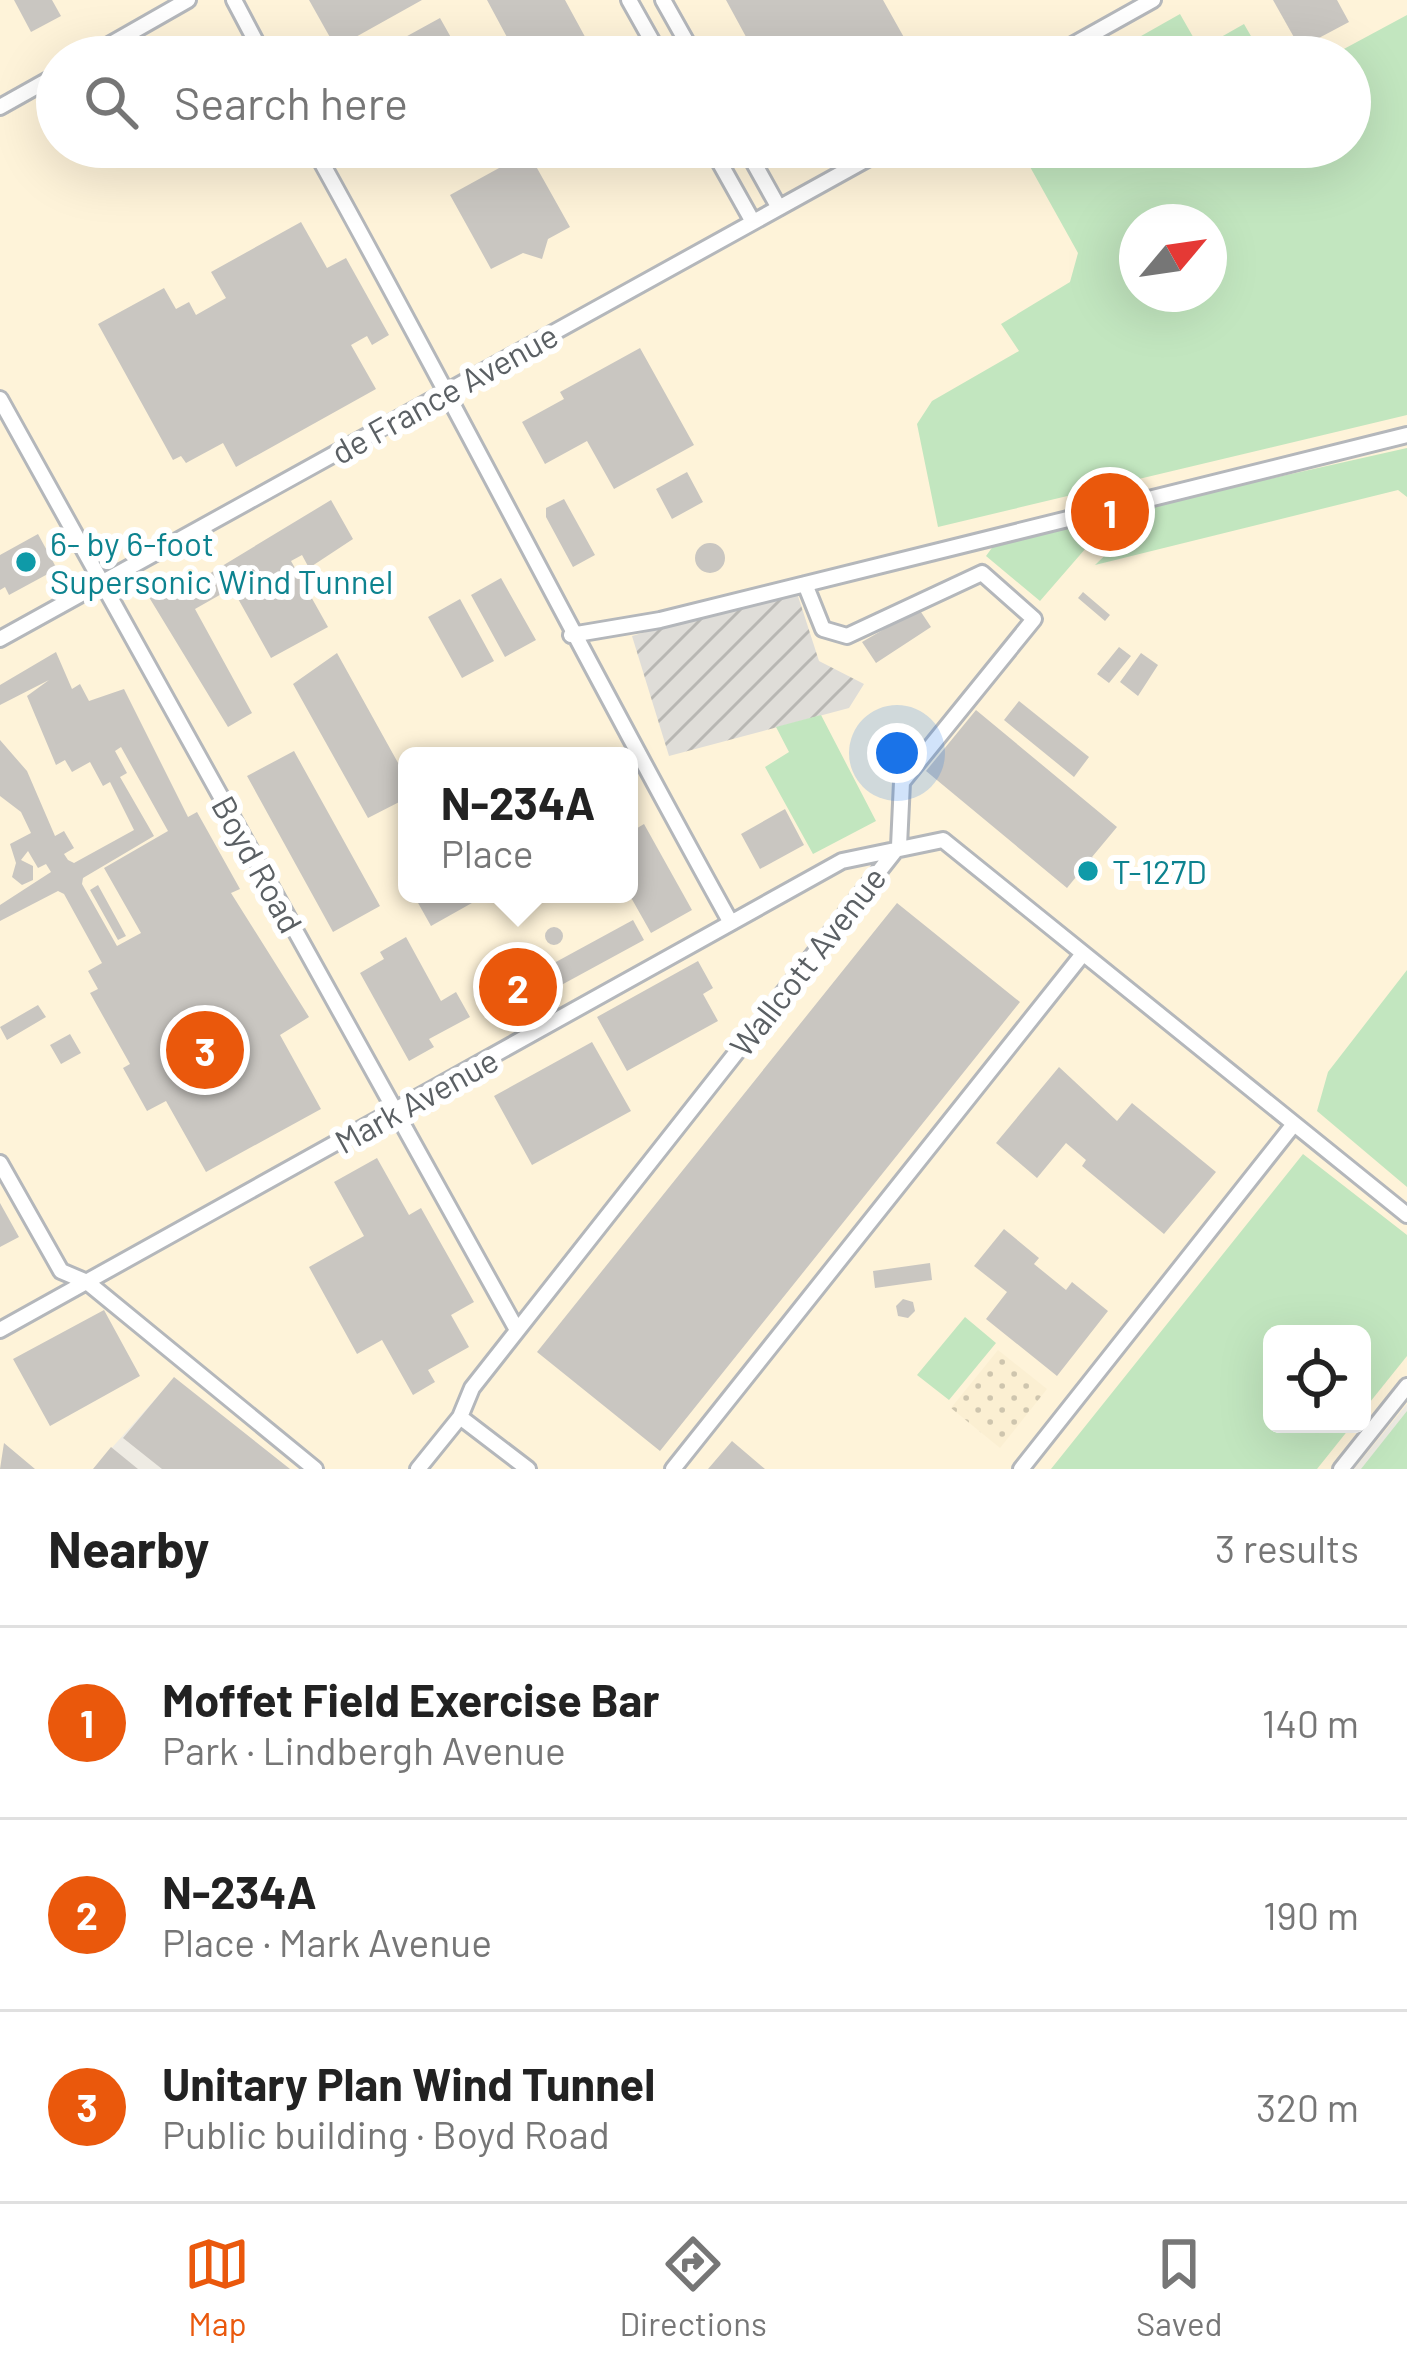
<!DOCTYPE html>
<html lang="en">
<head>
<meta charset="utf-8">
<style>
  body { margin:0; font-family:Barlow,sans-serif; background:#f6f6f6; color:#222 }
  .controls { position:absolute; right:36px; bottom:36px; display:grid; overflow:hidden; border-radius:18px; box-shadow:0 12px 48px #0002 }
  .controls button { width:108px; height:108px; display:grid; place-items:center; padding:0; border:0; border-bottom:3px solid #e0e0e0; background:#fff; color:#222; font:60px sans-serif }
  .compass { position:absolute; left:1119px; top:204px; width:108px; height:108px; border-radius:50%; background:#fff; box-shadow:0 12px 48px #0002; rotate:61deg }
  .you { position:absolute; left:897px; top:753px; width:42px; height:42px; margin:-30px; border:9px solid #fff; border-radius:50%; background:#1a73e8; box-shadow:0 0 0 18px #1a73e833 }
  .badge { display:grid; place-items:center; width:78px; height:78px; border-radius:50%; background:#ea580c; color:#fff; font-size:39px; font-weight:700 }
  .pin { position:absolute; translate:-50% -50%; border:6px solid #fff; box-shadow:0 3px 12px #0006 }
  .popup { position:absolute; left:398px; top:747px; width:240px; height:156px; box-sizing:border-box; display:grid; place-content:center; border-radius:18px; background:#fff; filter:drop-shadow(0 3px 9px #0005); font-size:39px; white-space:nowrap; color:#767676 }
  .popup b { font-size:45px; color:#222 }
  .popup::after { content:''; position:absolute; left:50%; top:100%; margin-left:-24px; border:24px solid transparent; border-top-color:#fff }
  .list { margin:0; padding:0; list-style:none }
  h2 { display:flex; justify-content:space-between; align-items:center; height:156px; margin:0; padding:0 48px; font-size:51px }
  h2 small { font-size:39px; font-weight:400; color:#767676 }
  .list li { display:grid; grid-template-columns:78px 1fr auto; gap:36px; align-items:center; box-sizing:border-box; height:192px; padding:0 48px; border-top:3px solid #e0e0e0 }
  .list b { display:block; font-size:45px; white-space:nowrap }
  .list p { margin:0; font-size:39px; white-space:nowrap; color:#767676 }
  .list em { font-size:39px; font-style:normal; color:#767676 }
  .icon { flex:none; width:66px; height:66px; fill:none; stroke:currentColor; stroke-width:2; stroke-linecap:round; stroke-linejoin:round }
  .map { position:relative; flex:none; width:1407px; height:1469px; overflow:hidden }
  .search { position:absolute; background:#fff; box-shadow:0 12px 48px #0002; left:36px; right:36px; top:36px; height:132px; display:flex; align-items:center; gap:30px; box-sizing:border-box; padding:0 42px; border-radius:66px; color:#767676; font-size:45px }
  .sheet { height:732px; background:#fff }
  nav { display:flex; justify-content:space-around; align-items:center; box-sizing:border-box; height:168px; border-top:3px solid #e0e0e0; background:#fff; font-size:33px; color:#767676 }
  nav a { display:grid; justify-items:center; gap:6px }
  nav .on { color:#ea580c }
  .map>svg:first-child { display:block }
</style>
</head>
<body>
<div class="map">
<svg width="1407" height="1469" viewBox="0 0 1407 1469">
  <defs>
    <pattern id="industrial-furrows" width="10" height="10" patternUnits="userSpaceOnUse" patternTransform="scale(3)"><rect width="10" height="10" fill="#dfddd8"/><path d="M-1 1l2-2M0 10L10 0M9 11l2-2" fill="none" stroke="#b8b7b3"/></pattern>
    <pattern id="sand-dots" width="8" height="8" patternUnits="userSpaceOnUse" patternTransform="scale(3)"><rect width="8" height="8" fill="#fbefd2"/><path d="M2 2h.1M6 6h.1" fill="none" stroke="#cec5ae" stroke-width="1.8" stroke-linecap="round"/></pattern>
  </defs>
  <rect width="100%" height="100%" fill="#eeebe3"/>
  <!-- commercial -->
  <path fill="#fef3d9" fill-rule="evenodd" d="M0,0h1407v1404l-53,65h-1064l-116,-91 -81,91h-93zM57,57h1293v90h-1293zM1137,222h72v72h-72zM407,756h222v138h-222zM1272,1334h90v90h-90z"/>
  <!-- industrial -->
  <path fill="url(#industrial-furrows)" d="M790,590l8,6 21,65 45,23 -15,24 -180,48 -37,-120z"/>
  <!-- green -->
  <path fill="#c2e6bf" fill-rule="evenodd" d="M1180,14l20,35 44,-25 19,33h-159z
    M1407,15v400l-469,112 -21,-103 15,-23 87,-50 -18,-27 69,-42 8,-29 -59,-106h331v-90h-21zM1137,222h72v72h-72z
    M1407,448v49l-9,-7 -303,75 63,-61z
    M1112,518l-72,83 -54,-45 8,-11z
    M821,715l55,106 -63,33 -48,-87 24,-15 -13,-25z
    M1407,970v217l-90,-76 11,-39z
    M1303,1154l104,81v121l-45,56v-78h-90v90h81l-36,45h-266z
    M965,1317l31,26 -47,57 -32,-25z
    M1407,1411v58h-46z"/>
  <!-- sand -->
  <path fill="url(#sand-dots)" d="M998,1350l49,39 -47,59 -49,-40z"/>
  <!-- building -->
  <path fill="#c9c6c1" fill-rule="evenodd" d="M14,0h38l9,16 -30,16z
    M309,0h113l-86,48z
    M487,0h78l31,57h-121l33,-18z
    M726,0h157l23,41 -28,16h-121z
    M1273,0h64l12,22 -49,26z
    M440,18l22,39h-93z
    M528,152l42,75 -22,12 -6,20 -19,-6 -32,16 -41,-74z
    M301,222l26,46 19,-10 43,77 -17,10 -5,-9 -16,9 25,44 -140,78 -13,-24 -37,20 -5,-7 -8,4 -75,-136 66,-36 12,21 13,-7 7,13 30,-17 -15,-26z
    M640,348l54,97 -80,44 -27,-48 -42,23 -23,-42 42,-23 -4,-7z
    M687,472l16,30 -31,17 -16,-30z
    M564,499l31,56 -22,12 -27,-50v-9z
    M331,500l22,39 -44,29 -7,-13 -11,6 37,66 -57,31 -39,-70 -37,21 57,104 -24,14 -84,-138 30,-16 10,16z
    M38,534l19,35 -48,26 -4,-8 -5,3v-35z
    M695 558a15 15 0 1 1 30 0a15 15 0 1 1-30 0Z
    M501,578l35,62 -31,17 -34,-62z
    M1083,592l27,23 -5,6 -27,-23z
    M460,599l34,62 -32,17 -34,-61z
    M919,609l12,18 -55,36 -14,-21z
    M1119,647l12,9 -22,27 -12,-9z
    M56,652l16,37 8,-5 9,17 35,-12 64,128 9,-5 43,77 -9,4 78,124 -29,18 41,74 -115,63 -40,-71 -19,10 -24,-43 7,-4 -40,-71 8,-4 -10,-18 14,-8 -38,-69 -6,-3 -58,30v-16l51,-33 -5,-8 -8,4 -10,-17 -7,9 12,6v14l-11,5 -10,-8 4,-14 -6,-19 21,-11 -10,-21 -21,-16v-56l27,31 28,65 9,-5 10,17 -10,6 4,6 6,3 60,-33 -24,-48 -7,4 -13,-24 -18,10 -7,-12 -9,5 -29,-69 22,-16 -49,25v-20zM121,747l47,84 -64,37 37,65 -24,13 -35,-62 1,-6 71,-42 -34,-59 7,-4 -12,-22z
    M337,653l70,126v19l-39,20 -75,-134z
    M1141,653l17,12 -20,31 -18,-14z
    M1019,701l70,56 -15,20 -70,-57z
    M976,710l141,117 -25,30 8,8 -14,19 -10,-7 -9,11 -141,-117z
    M294,751l86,155 -47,26 -86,-156z
    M785,809l19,36 -44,24 -19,-35z
    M629,820l5,10 10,-6 48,86 -41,23 -22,-39z
    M98,885l28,51 -8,4 -28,-50z
    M413,894h63l3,5 -48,27z
    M897,903l123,99 -360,449 -123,-99z
    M633,920l11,20 -90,49 -11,-20z
    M545 936a9 9 0 1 1 18 0a9 9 0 1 1-18 0Z
    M406,937l35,64 15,-9 14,25 -41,22 5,8 -25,14 -49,-88 24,-14 -4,-7z
    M534,961l13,23 -12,6 4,7 -29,16 -16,-30z
    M698,961l15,27 -10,6 15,27 -91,50 -30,-54z
    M38,1005l8,12 -39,23 -7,-13z
    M70,1034l11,19 -20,11 -11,-19z
    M592,1042l39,69 -99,54 -38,-69z
    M1059,1067l58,54 15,-18 84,69 -52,62 -82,-68 4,-6 -20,-17 -29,35 -41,-35z
    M377,1158l32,57 12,-7 53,94 -23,13 18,32 -41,23 7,12 -22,13 -31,-55 -25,14 -48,-87 55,-31 -30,-54z
    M0,1203l19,34 -19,10z
    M1004,1229l35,29 -5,6 32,26 6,-8 36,29 -51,65 -71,-57 21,-27 -33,-26z
    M930,1263l2,17 -57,8 -2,-17z
    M903,1299l10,3 2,9 -7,7 -10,-2 -2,-10z
    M104,1310l36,66 -90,50 -37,-67z
    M174,1377l116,92h-128l-39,-31z
    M732,1441l33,28h-57z
    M4,1443l31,26h-35z
    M111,1447l27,22h-45z"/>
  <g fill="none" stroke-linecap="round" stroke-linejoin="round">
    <!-- street casing -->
    <g stroke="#b4b7bb" stroke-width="20">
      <path id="street" d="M234,0l30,57
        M629,0l32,57
        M663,0l32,57
        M88,57l100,-57
        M1051,57l102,-57
        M0,107l57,-32
        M313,147c143,257 275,519 418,776
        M711,147l42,75
        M745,147l34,61
        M0,399l517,931
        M571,635l89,-15 747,-185
        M0,639l889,-492
        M0,1163l61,108 26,11 228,187
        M0,1330l842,-469 101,-21 464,375
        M460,1417l68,52
        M418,1469l42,-52 12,-29 427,-542 3,-64 132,-163 -52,-46 -135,63 -24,-7 -18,-45
        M673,1469l409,-514
        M1021,1469l273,-345
        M1341,1469l66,-83"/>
    </g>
    <!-- street -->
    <use href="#street" stroke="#fff" stroke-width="14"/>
  </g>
  <!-- markers -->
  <g fill="#0f9aa8" stroke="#fff" stroke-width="4.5">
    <circle cx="26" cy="562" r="12"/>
    <circle cx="1088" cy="871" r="12"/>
  </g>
  <g text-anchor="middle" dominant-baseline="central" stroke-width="12" stroke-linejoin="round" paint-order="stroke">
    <!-- street labels -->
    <g font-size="33" fill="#5b6064" stroke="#fff">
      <text transform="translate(444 393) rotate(-29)">de France Avenue</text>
      <text transform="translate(258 864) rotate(61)">Boyd Road</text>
      <text transform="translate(807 961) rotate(-52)">Wallcott Avenue</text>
      <text transform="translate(416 1100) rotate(-29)">Mark Avenue</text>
    </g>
    <!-- culture labels -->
    <g font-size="33" fill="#0d838f" stroke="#fff" text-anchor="start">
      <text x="50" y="543">6- by 6-foot<tspan x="50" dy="38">Supersonic Wind Tunnel</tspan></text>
      <text x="1112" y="871">T-127D</text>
    </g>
  </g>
</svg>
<div class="controls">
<button><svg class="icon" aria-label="locate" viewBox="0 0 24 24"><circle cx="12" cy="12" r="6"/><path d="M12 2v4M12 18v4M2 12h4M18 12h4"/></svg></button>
</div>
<svg class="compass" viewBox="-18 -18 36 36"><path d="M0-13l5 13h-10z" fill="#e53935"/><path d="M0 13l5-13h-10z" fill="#767676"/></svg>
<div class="you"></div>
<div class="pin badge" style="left:1110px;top:512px">1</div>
<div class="pin badge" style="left:518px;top:987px">2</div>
<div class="popup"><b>N-234A</b>Place</div>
<div class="pin badge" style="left:205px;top:1050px">3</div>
<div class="search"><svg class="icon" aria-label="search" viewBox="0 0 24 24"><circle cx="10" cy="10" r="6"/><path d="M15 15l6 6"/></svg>Search here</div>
</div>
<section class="sheet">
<h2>Nearby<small>3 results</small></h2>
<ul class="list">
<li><span class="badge">1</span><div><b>Moffet Field Exercise Bar</b><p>Park · Lindbergh Avenue</p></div><em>140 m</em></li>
<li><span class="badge">2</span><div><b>N-234A</b><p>Place · Mark Avenue</p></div><em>190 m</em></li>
<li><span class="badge">3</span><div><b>Unitary Plan Wind Tunnel</b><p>Public building · Boyd Road</p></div><em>320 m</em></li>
</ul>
</section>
<nav>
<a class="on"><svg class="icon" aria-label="map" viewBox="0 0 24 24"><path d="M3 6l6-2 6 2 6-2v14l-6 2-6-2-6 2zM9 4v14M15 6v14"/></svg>Map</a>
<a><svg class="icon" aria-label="directions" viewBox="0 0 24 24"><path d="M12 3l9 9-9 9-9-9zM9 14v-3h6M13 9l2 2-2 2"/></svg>Directions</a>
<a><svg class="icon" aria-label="saved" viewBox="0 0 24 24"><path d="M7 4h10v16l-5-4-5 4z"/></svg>Saved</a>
</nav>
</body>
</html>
